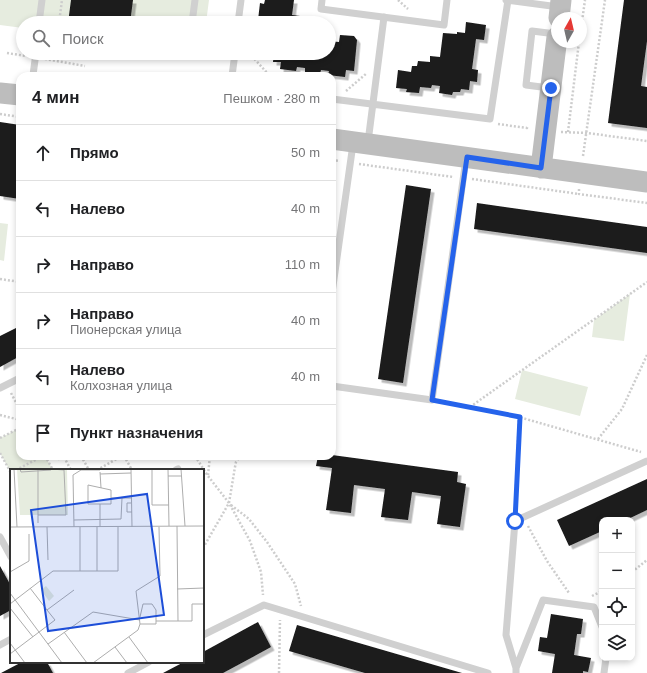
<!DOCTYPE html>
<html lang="ru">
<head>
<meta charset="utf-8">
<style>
  body { margin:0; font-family:Arial,sans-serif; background:#f2f2f2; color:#202124 }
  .controls { position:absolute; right:12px; bottom:12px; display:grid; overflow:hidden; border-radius:8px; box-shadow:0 2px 6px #0003 }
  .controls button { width:36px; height:36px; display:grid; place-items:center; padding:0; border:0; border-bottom:1px solid #e0e0e0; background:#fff; color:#202124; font:20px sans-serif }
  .compass { position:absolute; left:551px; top:12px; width:36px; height:36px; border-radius:50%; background:#fff; box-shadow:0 2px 6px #0003; rotate:8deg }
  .stop { position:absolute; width:12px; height:12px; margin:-9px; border:3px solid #2563eb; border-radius:50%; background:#fff }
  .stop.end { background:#2563eb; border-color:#fff; box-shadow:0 1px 4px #0008 }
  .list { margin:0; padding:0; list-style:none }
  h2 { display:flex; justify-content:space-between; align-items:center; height:52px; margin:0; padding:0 16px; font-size:17px }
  h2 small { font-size:13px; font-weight:400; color:#757577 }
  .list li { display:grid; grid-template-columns:26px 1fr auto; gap:12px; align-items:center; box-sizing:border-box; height:56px; padding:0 16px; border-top:1px solid #e0e0e0 }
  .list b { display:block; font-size:15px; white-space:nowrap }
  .list p { margin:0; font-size:13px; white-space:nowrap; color:#757577 }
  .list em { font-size:13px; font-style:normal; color:#757577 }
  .icon { flex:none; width:22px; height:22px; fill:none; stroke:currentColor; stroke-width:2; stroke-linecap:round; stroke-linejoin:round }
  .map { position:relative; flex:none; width:647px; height:673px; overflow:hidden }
  .search { position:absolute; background:#fff; box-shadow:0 2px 6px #0003; left:16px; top:16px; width:320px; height:44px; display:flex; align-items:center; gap:10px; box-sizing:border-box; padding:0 14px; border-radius:22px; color:#757577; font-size:15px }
  .panel { position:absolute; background:#fff; box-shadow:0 2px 6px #0003; left:16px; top:72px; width:320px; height:388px; border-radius:12px }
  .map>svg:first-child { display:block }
</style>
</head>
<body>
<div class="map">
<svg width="647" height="673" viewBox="0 0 647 673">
  <defs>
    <filter id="shadow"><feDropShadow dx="3.5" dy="3.5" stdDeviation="0" flood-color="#0004"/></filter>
  </defs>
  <rect width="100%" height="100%" fill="#fff"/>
  <!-- green -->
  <path fill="#e6ecdf" d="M0,0h209l-3,23h-183v5l-23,-3z
    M0,223l8,1 -4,37 -4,-1z
    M630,294l-6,47 -32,-4 2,-17z
    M522,370l66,17 -8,29 -65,-17z
    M20,428v28h25l8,14h-42v3l-11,-20v-15z"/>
  <!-- building -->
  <path fill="#1a1a1a" filter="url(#shadow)" d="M71,0h62l-3,23h-62z
    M265,0h29l-2,15 8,1 -1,7h-34v-3h-7l2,-17 4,1z
    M624,0h23v41l-6,45 6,1v41l-39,-5z
    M466,22l20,3 -2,15 -8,-1 -4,30 6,1 -1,12 -7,-1 -1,9 -8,-1 -1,3h-7l-1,3 -13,-2 1,-7 -8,-1 -1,3 -11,-1 -1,6 -13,-1 1,-3 -11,-1 2,-18 13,2 1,-6h5l1,-5 12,1v-6l10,1 3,-24 14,1v-2l8,1z
    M340,35l14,1 3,4 -3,31 -8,-1 -1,7 -17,-2 1,-4 -8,-1 -1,4 -15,-2v-4l-8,-1 -1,4 -16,-2 1,-7h-8l1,-9h55v-12l10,1z
    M0,122l20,3v74l-20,-3z
    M406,185l25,4 -28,194 -25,-4z
    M477,203l170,24v26l-173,-24z
    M20,326v30l-20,11v-31z
    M332,455l126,17 -1,10 9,2 -6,43 -23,-3 4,-28 -29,-4 -4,28 -27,-3 4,-28 -31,-4 -3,28 -25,-3 6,-42 -16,-2 2,-10z
    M647,479v31l-21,10h-24v11l-33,15 -12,-26z
    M0,566l11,20v24l-11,6z
    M551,614l32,5 -2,15h-4l-3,21 17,3 -3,14 -5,-1v2h-31l3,-19 -17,-3 2,-14 7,1z
    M258,622l13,25 -48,26h-60l21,-11h19v-10z
    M297,625l165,48h-97l-76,-22z
    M22,662h25l6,11h-52z"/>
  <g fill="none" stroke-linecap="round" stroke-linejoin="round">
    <!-- path -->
    <path stroke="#cdcdcd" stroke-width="2.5" stroke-dasharray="2 2" stroke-linecap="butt" d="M398,0l10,9
      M59,23l3,-23
      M581,29l4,-29
      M7,53l19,3
      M249,53l21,23
      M45,59l40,7
      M346,91l21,-18
      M0,114l20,3
      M498,124l29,4v-2
      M561,132l26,1 60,8
      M568,132l11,-90
      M583,156l22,-156
      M332,160l8,1
      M359,164l94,13
      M472,179l107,15
      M579,189v5l68,9
      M0,279l20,3
      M11,393l9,17
      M442,402l77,15 122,35
      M470,407l177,-125
      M0,415l20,5
      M0,438l20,-10
      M598,439l24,-30 25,-54
      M0,453l11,20
      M45,456l8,14
      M51,456l8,3 6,-3
      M81,456l8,14
      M124,456l8,14
      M195,456l13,20 21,27 21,38 11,31 2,23
      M64,457l7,13
      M16,470l27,-14
      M97,470l25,-14
      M208,475l2,-19
      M231,505l18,14 18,23 28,42 6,22
      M515,510l4,-93
      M528,526l19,35 22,32
      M203,548l26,-45 6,-36 1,-5 4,-6
      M632,572l15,-12
      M592,596l10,-5
      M279,673l1,-53"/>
    <!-- lane -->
    <path stroke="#d0d0d0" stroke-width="7" d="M322,0l-1,9 123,16 3,-25
      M506,0l53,7
      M39,23l3,-23
      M192,23l3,-23
      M238,23l3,-23
      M33,75l3,-22
      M232,76l3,-23
      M549,88l-23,-3 6,-54 24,3
      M332,99l158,20 18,-119
      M368,142l16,-125
      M332,293l21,-149
      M332,386l100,14 34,-241
      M0,388l20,-10
      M176,470l2,-1
      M0,537l11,20
      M203,635l61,-30 224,68
      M0,645l11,-6
      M516,668l-10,-33 9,-114 132,-60
      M128,673l21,-11
      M516,673v-5l27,-68 51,7 8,20
      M604,673l2,-15"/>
    <!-- secondary -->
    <path stroke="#bdbdbd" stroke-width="21" d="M559,18l2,-18
      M0,93l20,2
      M332,139l315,43
      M541,168l16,-131"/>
  </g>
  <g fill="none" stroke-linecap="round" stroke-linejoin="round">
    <!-- route -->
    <path stroke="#2563eb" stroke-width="5" d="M515,521l5,-104 -88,-17 35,-243 74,11 10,-80"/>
  </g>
  <!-- overview -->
  <g transform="translate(10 469)">
    <rect width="194" height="194" fill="#fff"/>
    <path d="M7,0h58l-8,1 1,45h-48zM36,117l8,10 -5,5 -8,-11z" fill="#e6ecdf"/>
    <path fill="none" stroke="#adadad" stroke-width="1" d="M4,0l3,58M10,0l1,3 30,-2M28,0v54M121,0l1,58M142,0v36h17M158,0l1,57M171,0l4,57M90,3l1,16M90,5l31,-1M158,7h13M78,16l23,5v14h-23zM101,29h20M121,34h-4v9h5M90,35v23M28,46h28l-2,-45 -13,-1M64,51l47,-1 1,-21M167,57l1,95h14v-17h12M0,58l194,-1M37,58l1,33M64,58l-1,-52 8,-5h19M70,58v44M87,58v44M0,103l19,-11v-27M20,119l17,22M167,120l27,-1M0,124l52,70M0,135l43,-33h65v-44M0,139l23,29M130,148l3,-13h9l4,6v14h-16l-4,-33 24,-15 -1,-49M146,152h22M54,163l23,31M119,168l19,26M0,174l15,20M38,175l45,-32 47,8M105,178l12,16M0,185l45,-34 -8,-10 27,-20M83,194l45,-33 2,-6"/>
    <path fill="#1d4ed8" fill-opacity="0.15" stroke="#1d4ed8" stroke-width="2" d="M137,25l17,121 -116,16 -17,-121z"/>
    <rect width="194" height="194" fill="none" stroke="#333" stroke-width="2"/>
  </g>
</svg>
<div class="controls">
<button>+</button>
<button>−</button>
<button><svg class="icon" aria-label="locate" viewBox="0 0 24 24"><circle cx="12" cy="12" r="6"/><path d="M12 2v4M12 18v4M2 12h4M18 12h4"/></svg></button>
<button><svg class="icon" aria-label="layers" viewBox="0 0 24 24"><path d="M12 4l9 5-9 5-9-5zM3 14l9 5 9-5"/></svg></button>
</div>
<svg class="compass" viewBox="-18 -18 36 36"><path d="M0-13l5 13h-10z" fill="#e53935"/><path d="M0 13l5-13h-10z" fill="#757577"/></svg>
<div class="stop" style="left:515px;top:521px"></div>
<div class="stop end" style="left:551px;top:88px"></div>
<div class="search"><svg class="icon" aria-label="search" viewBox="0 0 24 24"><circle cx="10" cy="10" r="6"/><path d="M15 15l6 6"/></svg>Поиск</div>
<section class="panel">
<h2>4 мин<small>Пешком · 280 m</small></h2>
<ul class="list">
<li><svg class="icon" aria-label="ahead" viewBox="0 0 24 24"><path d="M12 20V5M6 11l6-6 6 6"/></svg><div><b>Прямо</b></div><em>50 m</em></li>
<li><svg class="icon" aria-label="left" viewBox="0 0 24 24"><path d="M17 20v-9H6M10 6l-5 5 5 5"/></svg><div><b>Налево</b></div><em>40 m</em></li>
<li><svg class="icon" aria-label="right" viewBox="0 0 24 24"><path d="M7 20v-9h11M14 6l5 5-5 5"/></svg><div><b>Направо</b></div><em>110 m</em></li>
<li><svg class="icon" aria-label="right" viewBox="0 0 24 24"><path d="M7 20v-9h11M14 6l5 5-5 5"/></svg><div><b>Направо</b><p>Пионерская улица</p></div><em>40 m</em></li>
<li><svg class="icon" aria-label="left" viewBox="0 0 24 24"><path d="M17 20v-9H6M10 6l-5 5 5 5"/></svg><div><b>Налево</b><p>Колхозная улица</p></div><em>40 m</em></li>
<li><svg class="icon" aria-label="arrive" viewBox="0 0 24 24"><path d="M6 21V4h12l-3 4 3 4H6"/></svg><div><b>Пункт назначения</b></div></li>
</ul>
</section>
</div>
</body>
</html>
